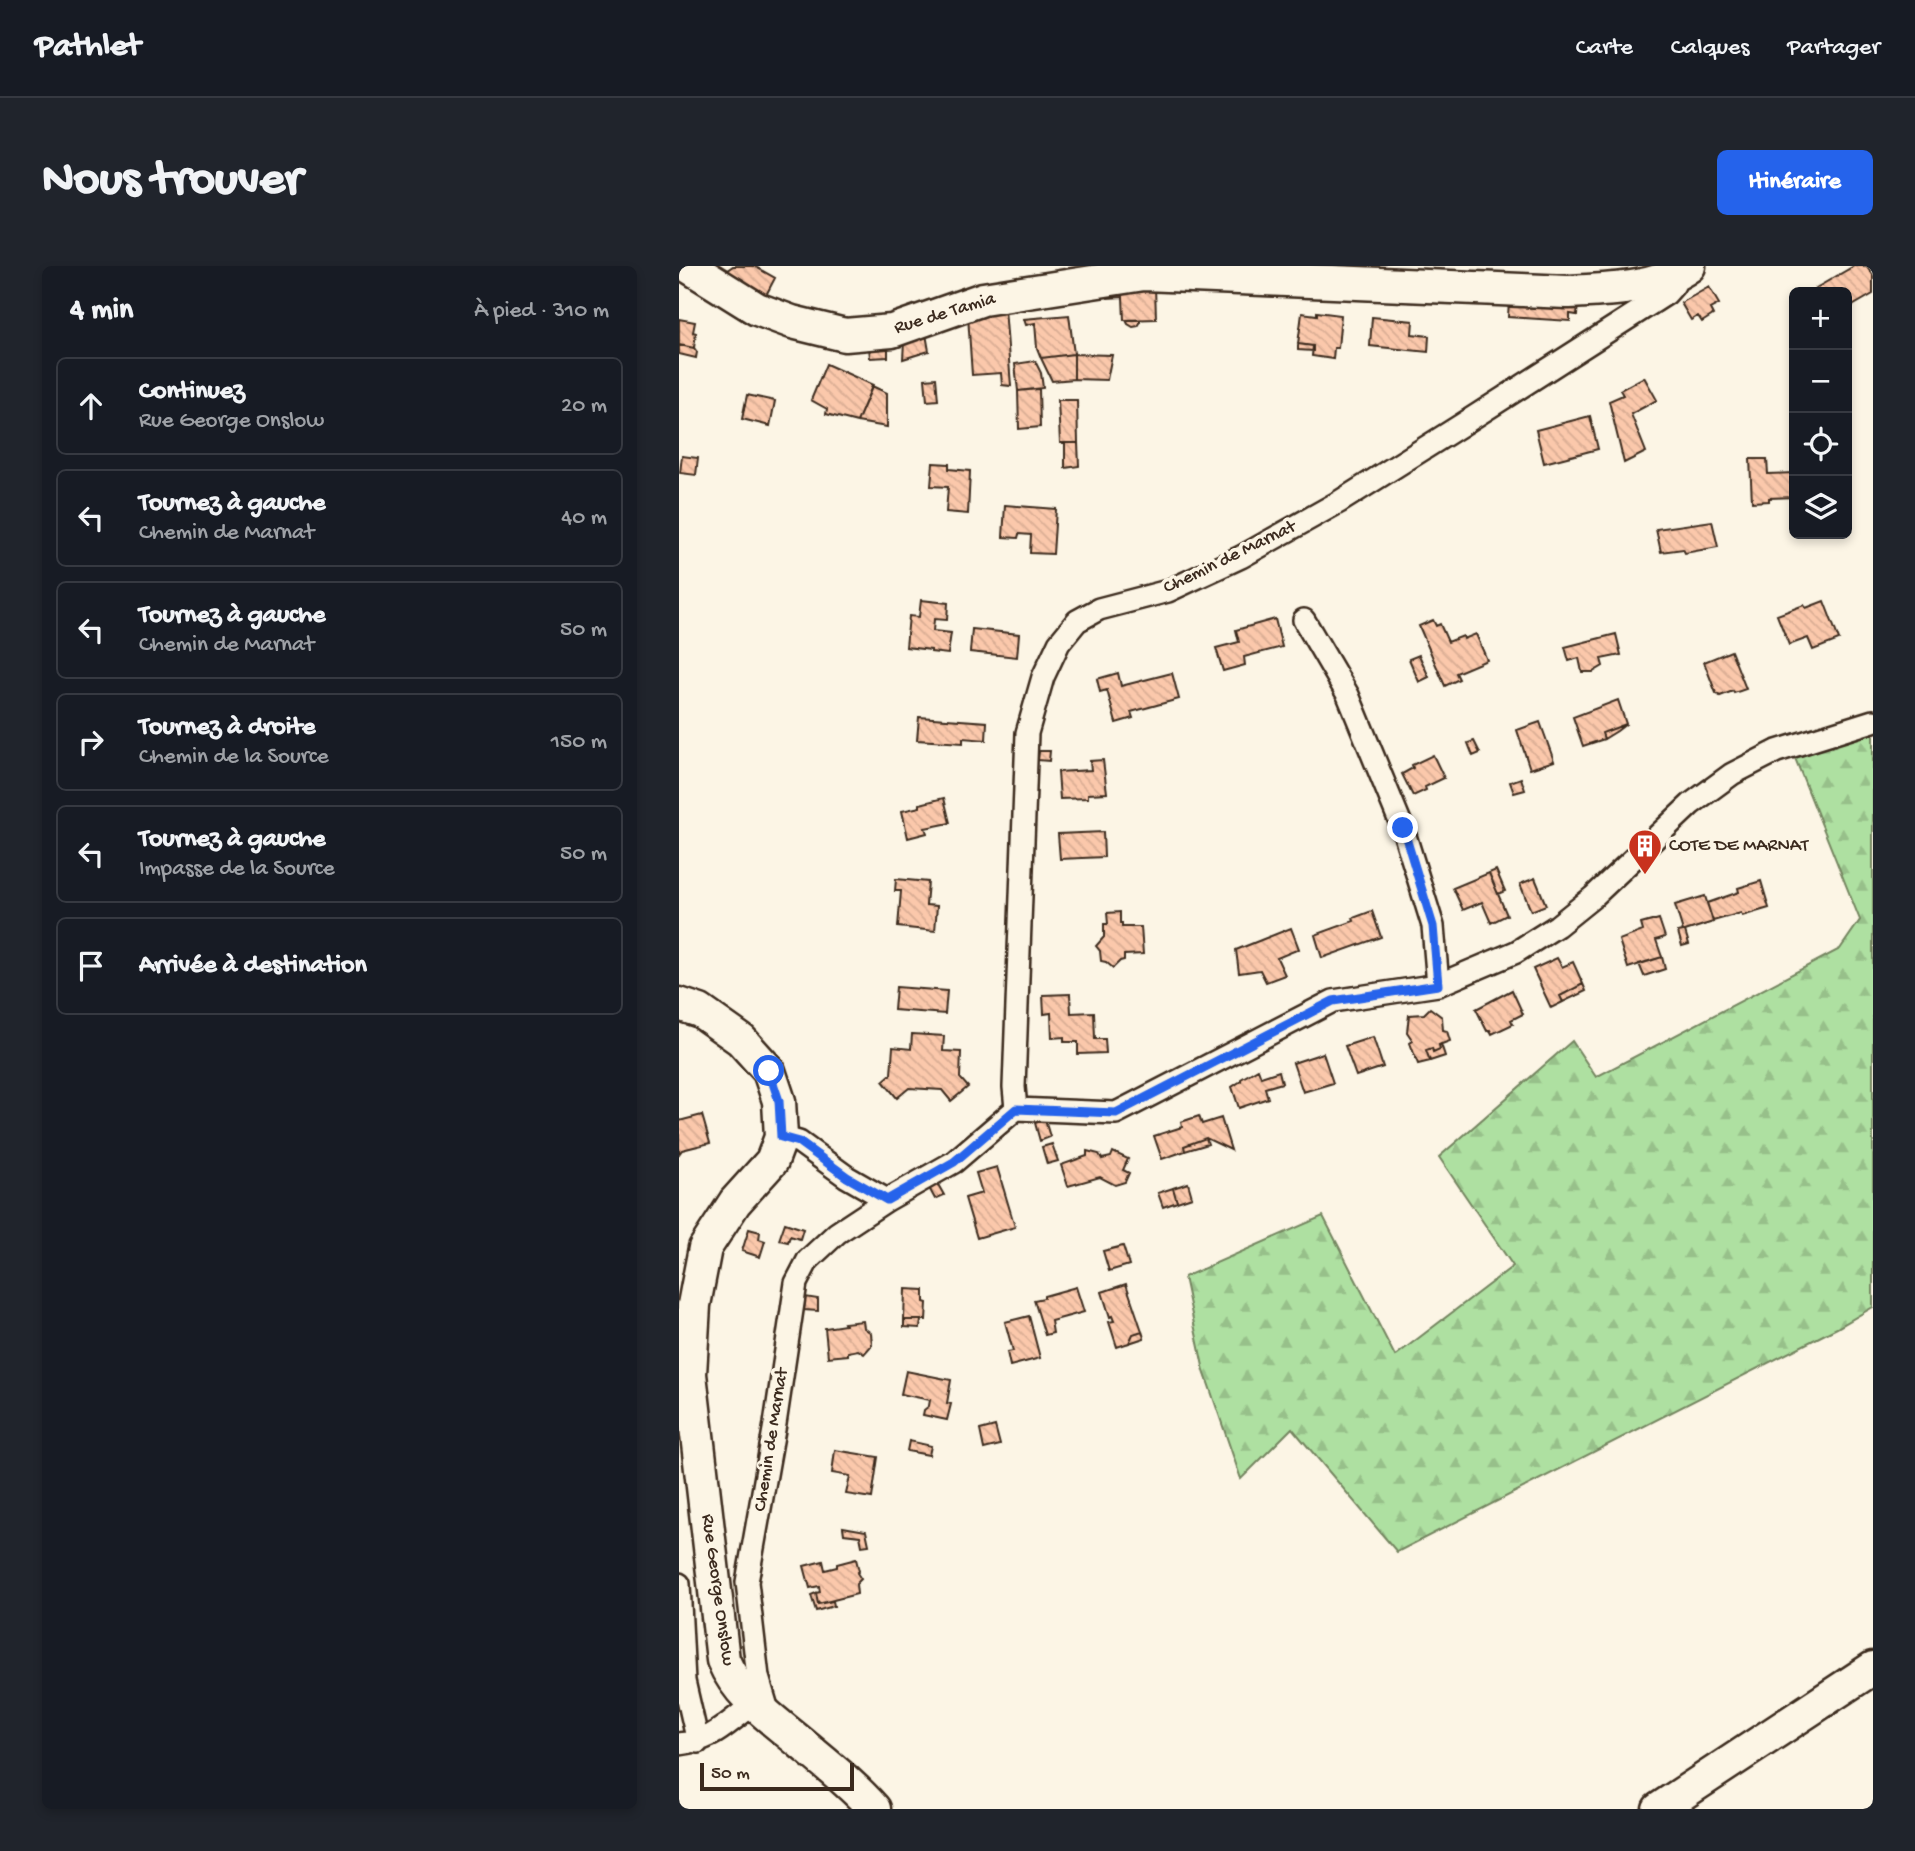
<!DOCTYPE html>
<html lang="fr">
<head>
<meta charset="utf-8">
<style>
  body { margin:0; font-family:"Gochi Hand",sans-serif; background:#20242c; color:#f1f3f6 }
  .controls { position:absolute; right:21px; top:21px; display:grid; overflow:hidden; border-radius:10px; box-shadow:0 4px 10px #0003 }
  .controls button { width:63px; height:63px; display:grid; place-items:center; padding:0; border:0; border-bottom:2px solid #363941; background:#171b24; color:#f1f3f6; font:35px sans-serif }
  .scale { position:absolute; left:21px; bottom:18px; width:154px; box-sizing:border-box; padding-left:7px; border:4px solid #3b2a1e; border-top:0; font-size:19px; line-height:24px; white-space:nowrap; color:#3b2a1e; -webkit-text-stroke:5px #fcf5e5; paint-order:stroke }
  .stop { position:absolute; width:21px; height:21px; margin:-16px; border:5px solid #2563eb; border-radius:50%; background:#fff }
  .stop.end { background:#2563eb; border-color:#fff; box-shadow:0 2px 7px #0008 }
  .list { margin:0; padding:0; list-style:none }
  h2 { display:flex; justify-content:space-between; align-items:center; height:91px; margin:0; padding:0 28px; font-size:30px }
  h2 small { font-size:23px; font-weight:400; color:#9ea1a6 }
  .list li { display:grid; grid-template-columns:46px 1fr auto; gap:21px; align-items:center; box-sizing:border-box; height:98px; margin:0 14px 14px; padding:0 14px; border:2px solid #363941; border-radius:10px }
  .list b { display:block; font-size:26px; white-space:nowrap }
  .list p { margin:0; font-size:23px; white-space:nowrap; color:#9ea1a6 }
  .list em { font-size:23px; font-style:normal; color:#9ea1a6 }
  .icon { flex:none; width:38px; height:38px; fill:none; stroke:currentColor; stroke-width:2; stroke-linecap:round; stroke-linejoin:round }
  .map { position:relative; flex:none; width:1194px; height:1543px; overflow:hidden; border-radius:10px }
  header { display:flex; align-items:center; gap:42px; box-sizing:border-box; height:98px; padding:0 35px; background:#171b24; border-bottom:2px solid #363941 }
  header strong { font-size:33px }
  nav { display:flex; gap:38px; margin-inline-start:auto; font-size:24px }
  .intro { display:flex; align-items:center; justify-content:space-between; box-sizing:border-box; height:168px; padding:0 42px }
  h1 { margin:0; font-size:49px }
  .button { padding:18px 32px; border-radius:10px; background:#2563eb; color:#fff; font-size:24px; font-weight:700 }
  main { display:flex; gap:42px; padding:0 42px }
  aside { flex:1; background:#171b24; border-radius:10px; box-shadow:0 4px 10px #0003 }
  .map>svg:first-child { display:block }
</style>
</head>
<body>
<header>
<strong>Pathlet</strong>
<nav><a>Carte</a><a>Calques</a><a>Partager</a></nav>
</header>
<div class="intro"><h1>Nous trouver</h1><a class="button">Itinéraire</a></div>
<main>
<aside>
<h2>4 min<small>À pied · 310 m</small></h2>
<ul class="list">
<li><svg class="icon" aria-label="ahead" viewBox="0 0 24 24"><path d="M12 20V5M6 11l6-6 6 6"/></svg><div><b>Continuez</b><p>Rue George Onslow</p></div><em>20 m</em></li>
<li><svg class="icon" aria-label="left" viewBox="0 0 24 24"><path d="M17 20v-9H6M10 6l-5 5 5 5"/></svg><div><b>Tournez à gauche</b><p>Chemin de Marnat</p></div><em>40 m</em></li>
<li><svg class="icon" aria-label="left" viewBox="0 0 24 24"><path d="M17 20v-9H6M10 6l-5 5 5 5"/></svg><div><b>Tournez à gauche</b><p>Chemin de Marnat</p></div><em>50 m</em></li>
<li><svg class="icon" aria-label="right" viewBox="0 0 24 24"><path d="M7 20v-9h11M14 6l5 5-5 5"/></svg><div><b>Tournez à droite</b><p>Chemin de la Source</p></div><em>150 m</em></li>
<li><svg class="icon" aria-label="left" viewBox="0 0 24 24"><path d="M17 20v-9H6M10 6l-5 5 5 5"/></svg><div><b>Tournez à gauche</b><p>Impasse de la Source</p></div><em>50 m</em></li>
<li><svg class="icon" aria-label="arrive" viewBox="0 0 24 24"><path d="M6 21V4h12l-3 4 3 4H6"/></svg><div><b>Arrivée à destination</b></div></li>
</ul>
</aside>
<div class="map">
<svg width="1194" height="1543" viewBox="0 0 1194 1543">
  <defs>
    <pattern id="forest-firs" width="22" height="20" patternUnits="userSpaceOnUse" patternTransform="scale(1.75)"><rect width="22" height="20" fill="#aee0a1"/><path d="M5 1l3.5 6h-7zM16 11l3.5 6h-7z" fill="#97c08a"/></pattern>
    <pattern id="building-back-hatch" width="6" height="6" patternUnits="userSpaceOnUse" patternTransform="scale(1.75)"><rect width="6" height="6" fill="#fbc8ab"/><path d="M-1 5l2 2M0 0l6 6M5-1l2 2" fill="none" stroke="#d8ac93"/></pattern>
  </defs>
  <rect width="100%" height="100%" fill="#fcf5e5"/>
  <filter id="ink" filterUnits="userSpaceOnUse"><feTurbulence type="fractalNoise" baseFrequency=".0143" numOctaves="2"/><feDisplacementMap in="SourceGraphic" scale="14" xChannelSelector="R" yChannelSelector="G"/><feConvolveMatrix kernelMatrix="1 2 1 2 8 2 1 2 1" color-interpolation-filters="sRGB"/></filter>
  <g filter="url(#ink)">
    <!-- forest -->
    <path fill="url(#forest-firs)" stroke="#748560" stroke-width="2" d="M1194,465v576l-36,21 -440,224 -105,-124 -51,51 -37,-108 -20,-94 139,-61 72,140 118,-90 -74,-109 133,-116 24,36 244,-128 20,-29 -65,-162z"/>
    <!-- building -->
    <path fill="url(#building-back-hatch)" stroke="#3b2a1e" stroke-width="2" d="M54,0h21l21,12 -10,19 -42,-24z
      M1175,0h13l6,9v19l-26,15v-17h-28l-3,-4z
      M476,20l1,33 -32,1 -1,-23 -15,1 -1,-8z
      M1030,21l10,17 -9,5 3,6 -11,7 -4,-6 -7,4 -10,-17z
      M830,33l69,4 -1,12 -7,-1v7l-62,-4z
      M326,42l6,78 -9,-1 -1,-12 -29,2 -4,-59z
      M638,46l24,3 -3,33h-4l-1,11 -21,-3 1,-10 -15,-2 4,-31 15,2z
      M390,49l5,39 -33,4 -4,-10 -2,-25 -9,2 -2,-6z
      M693,51l41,4 -1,13 17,2 -1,16 -58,-6z
      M0,53l16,3 -2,10 3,1 -2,15 -15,-3z
      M447,54h14v3l-2,3 -5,1 -5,-3z
      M247,68l3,17 -26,8 1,-17z
      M209,78v13l-18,1 -1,-12z
      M619,78l15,2v5l-15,-1z
      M0,79l15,3 3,4 -1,6 -17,-4z
      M395,88v25l-22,2 -11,-23z
      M395,88l38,1 -5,25 -33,-1z
      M356,95l6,12 2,15 -25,3 -3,-27z
      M147,98l47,21 -16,37 -31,-8 1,-5 -16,-9z
      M965,111l13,23 -26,14 15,38 -22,11 -15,-62 14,-6 -3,-5z
      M257,112l2,22 -11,1 -2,-22z
      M193,120l15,7v34l-30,-5z
      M360,123l1,38 -21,2 -1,-38z
      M68,129l28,6 -5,25 -28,-7z
      M379,134h19l1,43h-18z
      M911,150l8,33 -54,14 -8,-33z
      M386,177h13l1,23 -14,2z
      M3,190l16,2 -2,17 -16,-2z
      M1071,193h17l1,15 26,-1v24l-25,1v3l-17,1z
      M254,197l16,1v5l21,2 -2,43 -22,-2 2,-25 -17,-1z
      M326,239l51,4 -3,45 -23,-1 1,-18 -12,-1 -1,4 -15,-1z
      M1033,255l6,26 -33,6 -2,-4 -22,3 -5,-23z
      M242,334l27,3 -1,17 -13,-1 -1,12 18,2 -3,21 -17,-2v-2l-25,-3 3,-31 10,1z
      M1145,335l15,39 -26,10 -5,-12 -19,7 -12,-30 27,-10 2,3z
      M596,353l7,28 -38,10 1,8 -22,6 -7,-23 23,-6 -3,-12z
      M754,354l3,6 4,-2 8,18 15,-6 1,3 12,-5 11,26 -31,13 3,6 -14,7 -26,-60z
      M293,363l47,5 -2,23 -47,-5z
      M937,368l5,21 -20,4 2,7 -10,6h-11l-3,-14 -10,3 -4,-14z
      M1052,385l15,38 -12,4 -1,-2 -13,5 -4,-3 -12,-31z
      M740,389l10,22 -10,5 -10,-23z
      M439,407l3,13 51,-13 7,26 -48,13 2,6 -17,5 -9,-33 -7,2 -3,-13z
      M939,434l8,24 -24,9 2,6 -21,7 -10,-29z
      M240,451l68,5 -1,18 -23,-2v5l-46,-3z
      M861,456l14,39 -24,8 -13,-39z
      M947,458l-9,7 -13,8 -2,-6z
      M795,475l6,12 -7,3 -5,-13z
      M360,485h11l-1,10 -11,-1z
      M754,489l11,23 -19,9 1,3 -13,6 -11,-22 11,-6 -1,-3z
      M424,494l4,33 -19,1v4l-28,1 -2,-27 33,-2 -1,-9z
      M842,512l4,12 -11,3 -4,-11z
      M265,532l6,25 -25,5 2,5 -19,5 -6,-27 18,-4v-3z
      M424,566l1,25 -44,2 -2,-25z
      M817,604l9,21 -7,3 -9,-21z
      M810,607l18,42 -16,8 -9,-21 -19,8 -10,-22z
      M856,612l11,27 -15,6 -11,-27z
      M217,613l32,3 -2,23 11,1 -2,25 -37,-4 3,-36h-6z
      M1082,615l8,27 -27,8 -1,-3 -28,8 -6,-18 32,-11 -1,-4z
      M1026,630l8,26 -28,9 4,13 -7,2 -4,-14 5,-1 -8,-26z
      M693,645l9,26 -59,21 -7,-23 39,-14 -1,-3z
      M441,646v11h2v4h19l2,27 -19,1v5l-4,1 -7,7 -7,-6 -5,-1 -1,-10 -4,-5 8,-9v-13h4l-1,-11z
      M980,653l6,18 -9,3 6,17 -34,11 -9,-28 24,-9 -2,-7z
      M612,662l8,21 -22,9 8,17 -19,7 -6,-12 -21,3 -3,-23z
      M983,691l3,12 -21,7 -5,-12z
      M878,692l5,9 11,-5 10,22 -23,12 3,6 -12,6 -18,-39z
      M904,718l3,7 -23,11 -3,-6z
      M217,721l51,4 -2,23 -51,-4z
      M833,724l11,24 -12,6 2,4 -21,10 -2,-4 -3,1 -11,-22z
      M391,728l1,19 23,-1 1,27h10l1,14 -28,1v-12h-14v-5l-12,1 -1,-25 -7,1 -1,-19z
      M751,742l12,9 1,13 4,1 3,10 -11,4 1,4 -7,3 -1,-4 -6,2 4,11 -12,3 -8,-21 3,-2 -6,-9 2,-17 15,-1z
      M233,768l32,2 -1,15 18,1 -1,26 8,9 -17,14 -9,-11 -33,-2 -12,10 -14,-17 8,-7 2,-27 18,2z
      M694,771l10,30 -27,9 -11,-30z
      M762,778l4,12 -15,5 -4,-11 6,-2 1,4 7,-3 -1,-4z
      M644,787l10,30 -30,9 -10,-29z
      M579,803l3,8 18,-6 3,12 -17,5 3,10 -29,10 -7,-21 9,-6v-2z
      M23,849l8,28 -28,7 -3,4v-33z
      M520,850l3,8 19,-6 10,32 -25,-12 -22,8 1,5 -23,8 -8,-23 28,-9 -1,-5z
      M366,854l5,17 -10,4 -5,-18z
      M527,872l2,6 -23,7 -1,-5z
      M373,878l6,17 -11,3 -5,-17z
      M408,885l12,3 3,5 9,-2 2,-5 15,7 -5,11 6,3 -4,9 -10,3 -15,-8 -32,9 -7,-21 26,-9z
      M318,901l18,60 -38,11 -12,-40 17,-5 -6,-20z
      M257,915l8,14 -9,4 -7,-13z
      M509,917l4,14 -15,5 -4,-14z
      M494,922l4,14 -14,5 -5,-14z
      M106,957l18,6 -3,10 -10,-3 -2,6 -9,-2z
      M70,963l11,3 -1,7 6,2 -5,16 -18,-6z
      M444,980l6,19 -20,6 -6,-20z
      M447,1018l16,47 -9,3 -4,9 -12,4 -8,-25 5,-1 -2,-5 -2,1 -8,-25z
      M397,1021l8,25 -33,9 2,12 -8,2 -11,-35 10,-2v-2z
      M226,1023l19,1v12l3,1 -1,17h-22z
      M126,1031l13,2v12l-14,-1z
      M350,1050l11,42 -30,8 -3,-14 6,-1 -8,-29z
      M225,1054h17l-1,8 -16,-1z
      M184,1055l1,7 7,5 1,12 -8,9 -6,-4 -10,2v3l-20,2 -3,-29 20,-3 -1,-2z
      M463,1065l2,7 -15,5 4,-9z
      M227,1105l45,9 -4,23 4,1 -4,16 -24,-5 1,-5 5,-4 1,-6 -29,-6z
      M316,1160l5,19 -16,4 -4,-19z
      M230,1175l22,5 -2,9 -22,-4z
      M156,1184l43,7 -6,41 -26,-4 4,-18 -18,-3z
      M164,1261l23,4 3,14 -7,1 -2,-10 -16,-2z
      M177,1293l3,12 -2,2 4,6 -5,5 1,10 -39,10 -2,-11 4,-1 -1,-6 -9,2 -6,-22 19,-5 2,9 12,-3v-3z
      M137,1327l2,11 15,-3 1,5 -18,5 -5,-16z"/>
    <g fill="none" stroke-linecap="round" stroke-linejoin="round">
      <!-- street casing -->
      <g stroke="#3b2a1e" stroke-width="26">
        <path id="street" d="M625,354l44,75 55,134 30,97 5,59
          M337,843l-2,-22 13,-354 16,-56 16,-34 18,-22 22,-12 69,-18 73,-34 98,-55 124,-78 203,-130 8,-9 3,-10
          M337,843l100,4 217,-112 105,-16 78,-33 41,-26 36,-29 98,-93 41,-30 45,-23 96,-30
          M102,871l18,5 48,35 40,23
          M0,1318l5,97 14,61
          M90,1448l-11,-37 -11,-95 28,-158 21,-141 12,-23 29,-27 50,-33 67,-38 62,-53
          M0,1478c37,-4 46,-20 75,-40"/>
      </g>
      <!-- secondary casing -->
      <g stroke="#3b2a1e" stroke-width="37">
        <path id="secondary" d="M9,0l69,43 35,13 53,13 47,-4 91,-32 161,-25 423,18c40,-2 89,-2 122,-26
          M0,738l21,7 41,29 28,31 10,30 2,36 -9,24 -37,41 -30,46 -11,57 -4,69 33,286c15,36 48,58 78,83 25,21 51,41 73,66
          M980,1543l214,-141"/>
      </g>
      <!-- street -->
      <use href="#street" stroke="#fcf5e5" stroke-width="21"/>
      <!-- secondary -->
      <use href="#secondary" stroke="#fcf5e5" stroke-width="32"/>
    </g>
  </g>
  <g fill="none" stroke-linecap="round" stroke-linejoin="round" filter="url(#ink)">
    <!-- route -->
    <path stroke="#2563eb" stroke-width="9" d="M90,805l10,30 2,36 18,5 48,35 40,23 67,-38 62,-53 100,4 217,-112 105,-16 -5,-59 -30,-98"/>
  </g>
  <!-- icons -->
  <defs>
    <g id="building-pin" transform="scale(1.75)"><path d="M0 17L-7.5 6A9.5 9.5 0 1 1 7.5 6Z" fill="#c8321e" stroke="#fcf5e5"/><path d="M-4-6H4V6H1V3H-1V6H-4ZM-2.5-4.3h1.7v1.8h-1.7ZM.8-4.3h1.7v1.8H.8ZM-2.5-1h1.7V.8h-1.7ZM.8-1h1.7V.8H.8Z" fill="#fff"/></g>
  </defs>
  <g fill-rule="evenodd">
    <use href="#building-pin" x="966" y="580"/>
  </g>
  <g text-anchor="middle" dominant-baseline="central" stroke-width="7" stroke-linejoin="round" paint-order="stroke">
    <!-- street labels -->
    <g font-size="19" fill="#3b2a1e" stroke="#fcf5e5">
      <text transform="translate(266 48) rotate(-17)">Rue de Tamia</text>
      <text transform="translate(551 292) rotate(-26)">Chemin de Marnat</text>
      <text transform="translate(93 1174) rotate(-81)">Chemin de Marnat</text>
      <text transform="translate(38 1324) rotate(82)">Rue George Onslow</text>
    </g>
    <!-- poi labels -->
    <g font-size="19" fill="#3b2a1e" stroke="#fcf5e5" text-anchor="start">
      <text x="990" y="580">COTE DE MARNAT</text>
    </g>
  </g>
</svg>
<div class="controls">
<button>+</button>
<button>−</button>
<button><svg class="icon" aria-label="locate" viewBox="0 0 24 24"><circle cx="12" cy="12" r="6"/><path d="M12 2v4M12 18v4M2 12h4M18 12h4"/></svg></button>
<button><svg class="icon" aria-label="layers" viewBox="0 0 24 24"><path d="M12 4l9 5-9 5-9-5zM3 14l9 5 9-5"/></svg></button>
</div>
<div class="scale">50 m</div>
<div class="stop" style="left:90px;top:805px"></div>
<div class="stop end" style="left:724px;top:562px"></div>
</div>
</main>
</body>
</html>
